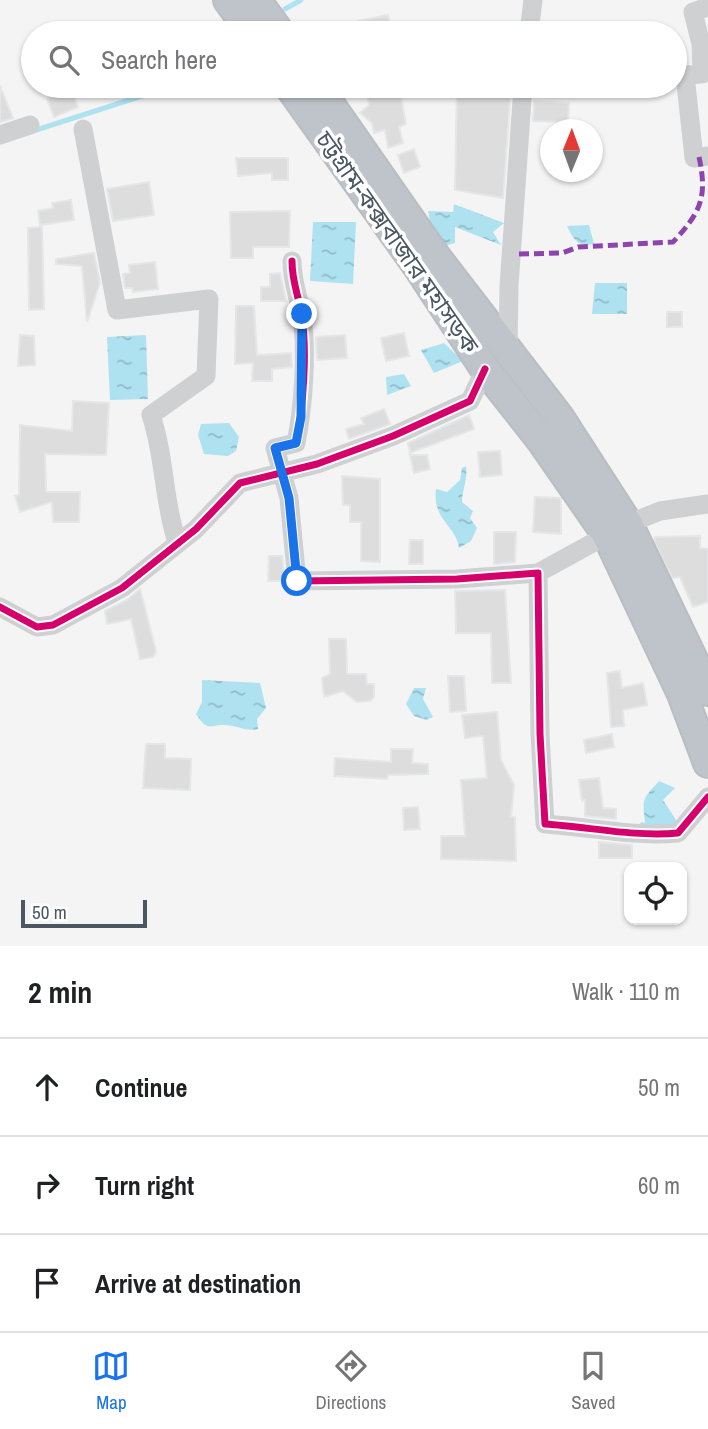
<!DOCTYPE html>
<html lang="en">
<head>
<meta charset="utf-8">
<style>
  body { margin:0; font-family:"Archivo Narrow","Noto Sans Bengali",sans-serif; background:#f2f2f2; color:#202124 }
  .controls { position:absolute; right:21px; bottom:21px; display:grid; overflow:hidden; border-radius:14px; box-shadow:0 2px 5px #0004 }
  .controls button { width:63px; height:63px; display:grid; place-items:center; padding:0; border:0; border-bottom:2px solid #e0e0e0; background:#fff; color:#202124; font:35px sans-serif }
  .compass { position:absolute; left:540px; top:119px; width:63px; height:63px; border-radius:50%; background:#fff; box-shadow:0 2px 5px #0004; rotate:1deg }
  .scale { position:absolute; left:21px; bottom:18px; width:126px; box-sizing:border-box; padding-left:7px; border:4px solid #4a5661; border-top:0; font-size:19px; line-height:24px; white-space:nowrap; color:#4a5661; -webkit-text-stroke:5px #fff; paint-order:stroke }
  .stop { position:absolute; width:21px; height:21px; margin:-16px; border:5px solid #1a73e8; border-radius:50%; background:#fff }
  .stop.end { background:#1a73e8; border-color:#fff; box-shadow:0 2px 7px #0008 }
  .list { margin:0; padding:0; list-style:none }
  h2 { display:flex; justify-content:space-between; align-items:center; height:91px; margin:0; padding:0 28px; font-size:30px }
  h2 small { font-size:23px; font-weight:400; color:#757577 }
  .list li { display:grid; grid-template-columns:46px 1fr auto; gap:21px; align-items:center; box-sizing:border-box; height:98px; padding:0 28px; border-top:2px solid #e0e0e0 }
  .list b { display:block; font-size:26px; white-space:nowrap }
  .list em { font-size:23px; font-style:normal; color:#757577 }
  .icon { flex:none; width:38px; height:38px; fill:none; stroke:currentColor; stroke-width:2; stroke-linecap:round; stroke-linejoin:round }
  .map { position:relative; flex:none; width:708px; height:946px; overflow:hidden }
  .search { position:absolute; background:#fff; box-shadow:0 2px 5px #0004; left:21px; right:21px; top:21px; height:77px; display:flex; align-items:center; gap:18px; box-sizing:border-box; padding:0 24px; border-radius:38px; color:#757577; font-size:26px }
  .sheet { height:385px; background:#fff }
  nav { display:flex; justify-content:space-around; align-items:center; box-sizing:border-box; height:98px; border-top:2px solid #e0e0e0; background:#fff; font-size:19px; color:#757577 }
  nav a { display:grid; justify-items:center; gap:4px }
  nav .on { color:#1a73e8 }
  .map>svg:first-child { display:block }
</style>
</head>
<body>
<div class="map">
<svg width="708" height="946" viewBox="0 0 708 946">
  <defs>
    <pattern id="water-ripples" width="26" height="14" patternUnits="userSpaceOnUse" patternTransform="scale(1.75)"><rect width="26" height="14" fill="#aee2f0"/><path d="M2 4q2-2 4 0t4 0M15 11q2-2 4 0t4 0" fill="none" stroke="#90bac6"/></pattern>
  </defs>
  <rect width="100%" height="100%" fill="#f4f4f4"/>
  <!-- water -->
  <path fill="url(#water-ripples)" d="M454,204l50,19 -11,9 8,13 -46,-18v16l-8,2 -6,-5 -5,10 -8,-39 25,1z
    M313,222h43l-3,62 -43,-3z
    M589,225l5,19c-17,3 -20,-4 -27,-18z
    M595,283h32v31h-35z
    M146,335l2,64 -38,1 -3,-63z
    M444,343l19,18 -29,12 -13,-23z
    M404,374l7,12 -24,9 -1,-18z
    M229,423l10,14 -3,14 -8,5 -24,-2 -6,-19 3,-11z
    M466,466c2,14 -4,24 -4,36l11,9 -3,7 7,10 -6,13 -12,7c-3,-23 -27,-28 -23,-59l11,3 13,-12 2,-12z
    M202,680l58,3 6,25 -9,11 1,10c-13,3 -21,-4 -34,-4 -16,0 -16,7 -28,-11l6,-12z
    M414,688h12l-3,11 10,18 -6,3 -13,-4 -8,-12z
    M659,781l16,7 -12,12 17,26 -45,4 6,-8 4,1c-3,-26 -2,-24 14,-42z"/>
  <g fill="none" stroke-linecap="round" stroke-linejoin="round">
    <!-- stream -->
    <path stroke="#aee2f0" stroke-width="5" d="M285,9l16,-9
      M33,131l140,-45"/>
  </g>
  <!-- building -->
  <path fill="#ddddde" stroke="#e5e6e7" stroke-width="2" d="M388,15l4,18h-32l-2,-12z
    M0,86l13,32 -13,4z
    M366,86h33l7,38 -7,3 4,16 -15,5 -3,-18 -11,3 -2,-10 -12,-10 9,-8z
    M457,86h54l-8,112 -48,-8z
    M71,89l7,18 -24,10 -7,-18z
    M534,101l35,2 -1,19 -35,-1z
    M414,149l6,18 -16,6 -6,-18z
    M236,158h52v22h-16v-7l-34,3z
    M149,182l5,33 -41,6 -6,-32z
    M71,200l3,20 -34,5 -2,-14 15,-3 -1,-5z
    M290,211l-1,36h-36v11h-22l-1,-46z
    M42,227l2,82 -15,1 -1,-82z
    M94,253l6,30 -13,39 -5,-56 -26,-2v-5z
    M155,262l3,27 -25,3 -1,-4h-7l-2,-14 7,-1 -1,-8z
    M280,273l6,28h-25v-14h9v-13z
    M236,306h18l3,49 34,-2 1,14 -20,2v12h-20l1,-18 -18,1z
    M667,312h15v15h-15z
    M404,333l5,23 -23,5 -5,-23z
    M20,335l14,1 1,29 -17,1z
    M345,335l2,23 -30,2 -1,-23z
    M73,401l36,2 -3,52 -61,-1 1,38h34l-1,30h-26l-1,-20 -32,10 -5,-16 4,-1 1,-70 52,6z
    M384,409l6,15 -41,15 -3,-10 18,-5 -3,-6z
    M469,415l5,14 -64,24 -2,-10z
    M500,451l2,24 -22,2 -2,-25z
    M410,455h17l3,14 -16,4z
    M342,476l38,3v83l-19,-1v-39h-11v-17h-7z
    M535,497l26,1v36l-28,-2z
    M494,532h22l-1,30 -21,2z
    M700,536v12l8,1v53l-15,5 -13,-30 -8,1 -18,-37 1,-4z
    M410,540h13v24h-14z
    M269,556h13l3,25h-17z
    M140,589l16,62 -3,6 -13,2 -9,-40 -24,5 -2,-13 22,-11z
    M505,590l6,93h-19l-1,-50h-35l-1,-42z
    M329,639h17l1,35h19l1,10h7v13l-4,4 -13,1 -14,-11 -19,6 -2,-19 8,-4z
    M620,671l2,17 21,-5 4,22 -24,5 1,16 -13,1 -4,-54z
    M448,676h16l2,35 -16,1z
    M497,712l4,48 13,25 -3,32h4l1,44 -75,-2v-23h24l-4,-56 26,-2 -4,-42 -18,2 -3,-23z
    M612,734l2,13 -28,6 -2,-13z
    M146,744h19v14l26,1 -1,31 -47,-2z
    M391,749h22l-1,14 16,1v10l-40,1 -1,4 -53,-3 1,-18 56,4z
    M599,778l4,30 13,1v10l-31,-3v-16l-3,1 -3,-21z
    M418,807l2,22 -16,1 -1,-22z
    M599,842l33,3v13h-33z"/>
  <g fill="none" stroke-linecap="round" stroke-linejoin="round">
    <!-- highway casing -->
    <g stroke="#b9bec3" stroke-width="32">
      <path id="highway" d="M228,0l24,33
        M256,0l24,33
        M289,86l129,181 67,102 56,71 66,95 75,159 26,69
        M317,86l119,171 123,160 69,107 80,167"/>
    </g>
    <!-- minor -->
    <path stroke="#ced0d2" stroke-width="19" d="M708,7l-15,5 8,32 1,30 -17,1 9,83 14,-2
      M529,33l4,-33
      M83,129l34,181 92,-11 -3,77 -55,39c14,41 12,85 26,127
      M0,135l30,-10
      M292,261c0,21 6,32 9,52 7,35 2,96 -5,130l-21,5 14,50 8,83 160,-2 81,-6 2,161 5,90c45,3 89,13 133,9l30,-36
      M508,349l1,-63 14,-200
      M628,524l32,-13 48,-7
      M538,573l69,-38
      M0,607l37,20 16,-2 69,-37 74,-59 44,-46 77,-19 76,-28 77,-35 15,-32"/>
    <!-- highway -->
    <use href="#highway" stroke="#bec4c9" stroke-width="28"/>
    <!-- quiet -->
    <path stroke="#8e44ad" stroke-width="5" stroke-dasharray="10 5" stroke-linecap="butt" d="M519,254l43,-1 16,-6 95,-5c27,-29 35,-44 26,-85"/>
    <!-- cycleway casing -->
    <g stroke="#fff" stroke-width="11">
      <path id="cycleway" d="M292,261c0,21 6,32 9,52 7,35 2,96 -5,130l-21,5 14,50 8,83 160,-2 81,-6 2,161 5,90c45,3 89,13 133,9l30,-36
        M0,607l37,20 16,-2 69,-37 74,-59 44,-46 77,-19 76,-28 77,-35 15,-32"/>
    </g>
    <!-- cycleway -->
    <use href="#cycleway" stroke="#d6006c" stroke-width="7"/>
  </g>
  <g fill="none" stroke-linecap="round" stroke-linejoin="round">
    <!-- route -->
    <path stroke="#1a73e8" stroke-width="9" d="M297,581l-8,-83 -14,-50 21,-5 5,-26 1,-103"/>
  </g>
  <g text-anchor="middle" dominant-baseline="central" stroke-width="7" stroke-linejoin="round" paint-order="stroke">
    <!-- street labels -->
    <g font-size="24" fill="#4a5661" stroke="#fff">
      <text transform="translate(398 242) rotate(55)">চট্টগ্রাম-কক্সবাজার মহাসড়ক</text>
    </g>
  </g>
</svg>
<div class="controls">
<button><svg class="icon" aria-label="locate" viewBox="0 0 24 24"><circle cx="12" cy="12" r="6"/><path d="M12 2v4M12 18v4M2 12h4M18 12h4"/></svg></button>
</div>
<svg class="compass" viewBox="-18 -18 36 36"><path d="M0-13l5 13h-10z" fill="#e53935"/><path d="M0 13l5-13h-10z" fill="#757577"/></svg>
<div class="scale">50 m</div>
<div class="stop" style="left:297px;top:581px"></div>
<div class="stop end" style="left:302px;top:314px"></div>
<div class="search"><svg class="icon" aria-label="search" viewBox="0 0 24 24"><circle cx="10" cy="10" r="6"/><path d="M15 15l6 6"/></svg>Search here</div>
</div>
<section class="sheet">
<h2>2 min<small>Walk · 110 m</small></h2>
<ul class="list">
<li><svg class="icon" aria-label="ahead" viewBox="0 0 24 24"><path d="M12 20V5M6 11l6-6 6 6"/></svg><div><b>Continue</b></div><em>50 m</em></li>
<li><svg class="icon" aria-label="right" viewBox="0 0 24 24"><path d="M7 20v-9h11M14 6l5 5-5 5"/></svg><div><b>Turn right</b></div><em>60 m</em></li>
<li><svg class="icon" aria-label="arrive" viewBox="0 0 24 24"><path d="M6 21V4h12l-3 4 3 4H6"/></svg><div><b>Arrive at destination</b></div></li>
</ul>
</section>
<nav>
<a class="on"><svg class="icon" aria-label="map" viewBox="0 0 24 24"><path d="M3 6l6-2 6 2 6-2v14l-6 2-6-2-6 2zM9 4v14M15 6v14"/></svg>Map</a>
<a><svg class="icon" aria-label="directions" viewBox="0 0 24 24"><path d="M12 3l9 9-9 9-9-9zM9 14v-3h6M13 9l2 2-2 2"/></svg>Directions</a>
<a><svg class="icon" aria-label="saved" viewBox="0 0 24 24"><path d="M7 4h10v16l-5-4-5 4z"/></svg>Saved</a>
</nav>
</body>
</html>
